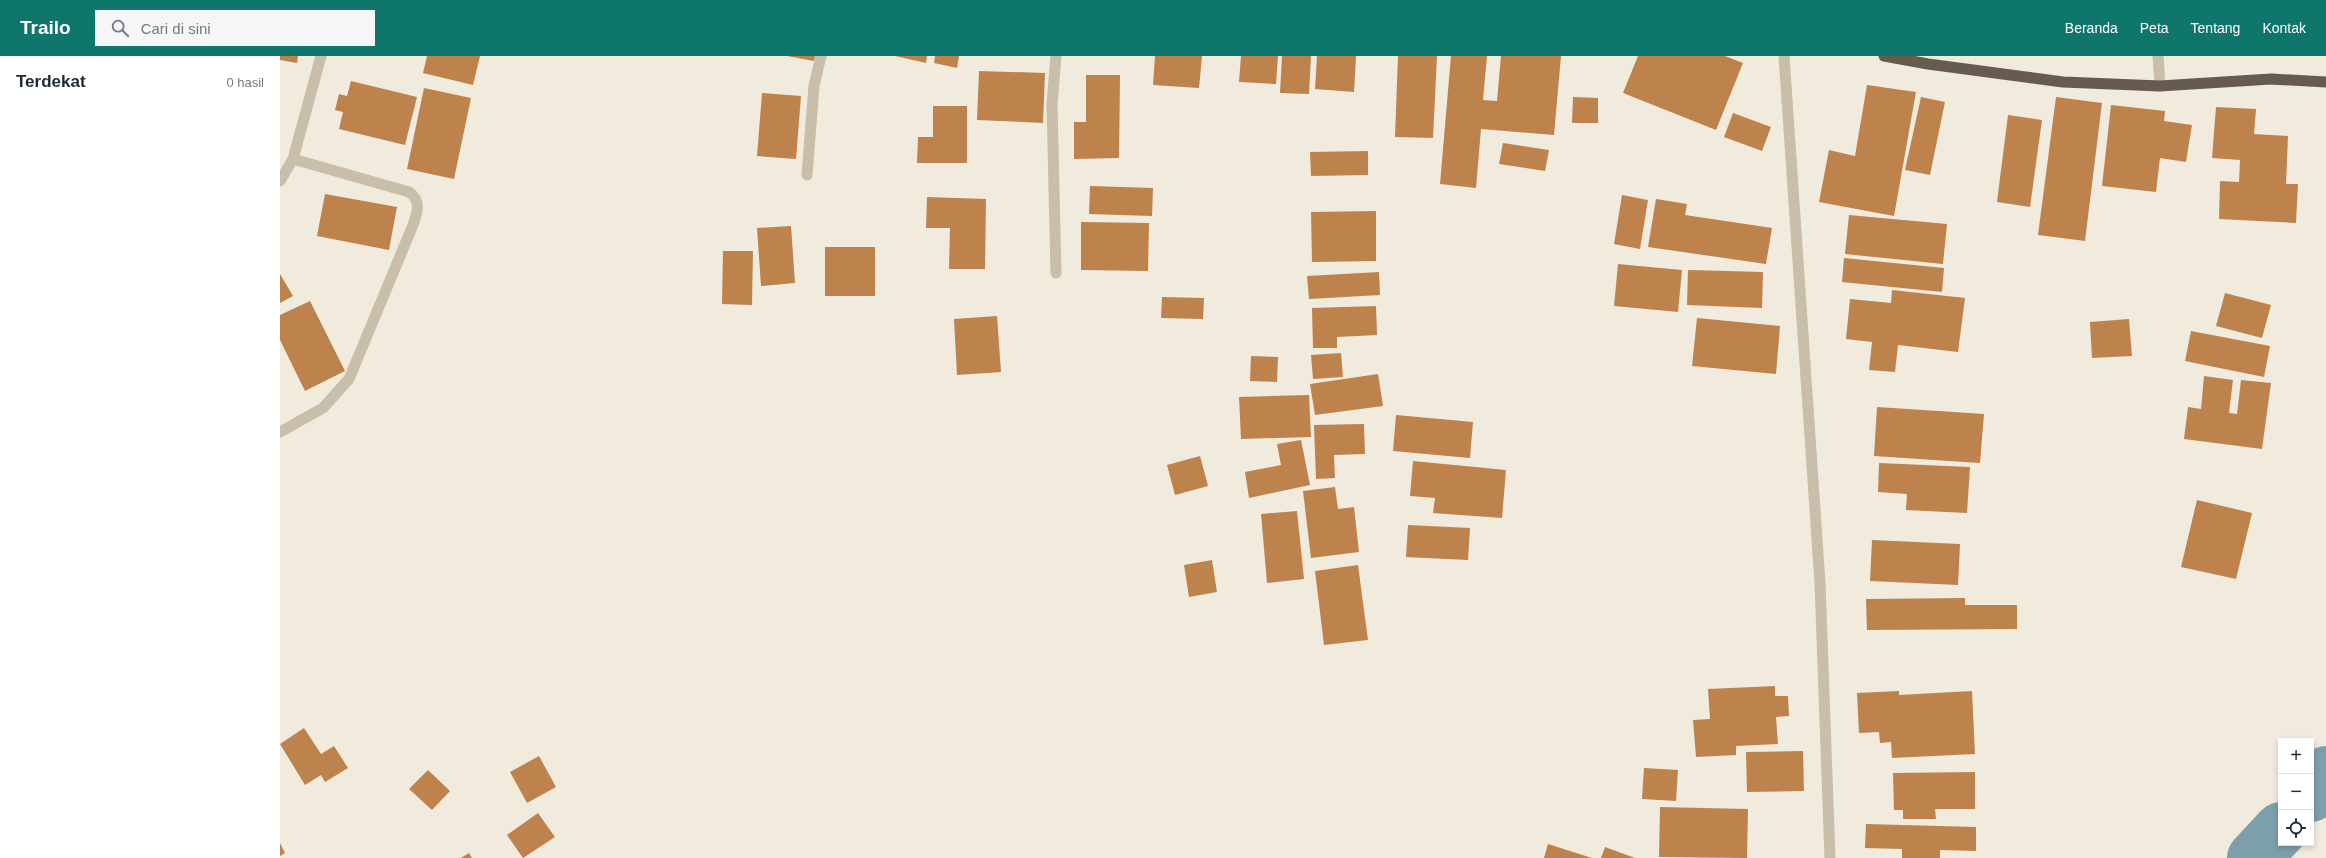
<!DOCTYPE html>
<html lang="id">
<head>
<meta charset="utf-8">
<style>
  body { margin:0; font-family:Helvetica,sans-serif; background:#f6f6f7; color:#1f2937 }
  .controls { position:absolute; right:12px; bottom:12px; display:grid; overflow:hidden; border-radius:0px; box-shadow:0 2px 6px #0003 }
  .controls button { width:36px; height:36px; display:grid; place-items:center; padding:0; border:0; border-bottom:1px solid #e0e1e3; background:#fff; color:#1f2937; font:20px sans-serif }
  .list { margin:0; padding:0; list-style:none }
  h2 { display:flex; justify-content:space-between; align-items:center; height:52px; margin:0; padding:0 16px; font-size:17px }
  h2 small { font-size:13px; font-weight:400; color:#747a83 }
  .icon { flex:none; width:22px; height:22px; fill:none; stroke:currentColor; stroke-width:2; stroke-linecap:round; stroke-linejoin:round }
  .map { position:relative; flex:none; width:2046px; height:802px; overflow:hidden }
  header { display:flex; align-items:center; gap:24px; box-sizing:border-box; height:56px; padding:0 20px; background:#0f766e; color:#fff }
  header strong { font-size:19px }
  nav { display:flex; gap:22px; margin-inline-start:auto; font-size:14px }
  .search { width:280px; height:36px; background:#f6f6f7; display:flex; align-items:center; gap:10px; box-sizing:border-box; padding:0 14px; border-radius:0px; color:#747a83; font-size:15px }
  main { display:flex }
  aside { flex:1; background:#fff }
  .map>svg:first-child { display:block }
</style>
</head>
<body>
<header>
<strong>Trailo</strong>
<div class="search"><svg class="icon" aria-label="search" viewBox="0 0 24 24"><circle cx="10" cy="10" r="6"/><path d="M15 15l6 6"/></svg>Cari di sini</div>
<nav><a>Beranda</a><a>Peta</a><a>Tentang</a><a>Kontak</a></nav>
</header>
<main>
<aside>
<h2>Terdekat<small>0 hasil</small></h2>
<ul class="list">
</ul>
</aside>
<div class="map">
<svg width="2046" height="802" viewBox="0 0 2046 802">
  <rect width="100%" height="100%" fill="#f0ebdd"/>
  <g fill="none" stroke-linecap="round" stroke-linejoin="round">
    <!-- river -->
    <path stroke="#7d9fac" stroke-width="54" d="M2031,739l15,-22
      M1974,802l27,-29"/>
  </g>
  <!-- building -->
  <path fill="#be824d" d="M0,0h18l-1,7 -17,-3z
    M147,0h53l-7,29 -50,-12z
    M507,0h28l-1,5z
    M615,0h32l-1,7z
    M655,0h24l-2,12 -23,-5z
    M875,0h47l-3,32 -46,-3z
    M961,0h37l-2,28 -37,-2z
    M1002,0h29l-2,38 -29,-1z
    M1037,0h39l-2,36 -39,-3z
    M1118,0h39l-4,82 -38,-1z
    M1171,0h36l-4,44 14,1 4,-45h60l-7,79 -73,-6 -5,59 -36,-4z
    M1358,0h87l18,7 -27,67 -93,-37z
    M699,15l66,2 -2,50 -66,-3z
    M806,19h34l-1,83 -45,1v-37h12z
    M71,25l66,16 -12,48 -66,-16 4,-17 -8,-2 4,-16 8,2z
    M1587,29l49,7 -22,124 -75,-14 10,-52 26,6z
    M144,32l47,10 -17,81 -47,-10z
    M482,37l39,3 -5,63 -39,-3z
    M1293,41l25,1v25h-26z
    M1641,41l24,5 -15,73 -25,-5z
    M1776,41l46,6 -17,138 -47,-6z
    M1831,49l54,6 -1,10 28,4 -6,37 -26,-4 -4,34 -54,-6z
    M653,50h34v57h-50l1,-26h15z
    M1936,51l40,2 -2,25 34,2 -2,48h12l-2,39 -77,-4 1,-38 19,1 1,-22 -28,-2z
    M1453,57l38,14 -9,24 -38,-14z
    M1728,59l34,5 -12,87 -33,-5z
    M1223,87l46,7 -4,21 -46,-7z
    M1088,95v24l-57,1 -1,-24z
    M810,130l63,2 -1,28 -63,-2z
    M45,138l72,13 -8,43 -72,-14z
    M1342,139l26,5 -8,49 -26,-5z
    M647,141l59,2 -1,70h-36l1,-41h-24z
    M1376,143l31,5 -2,11 87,13 -6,36 -118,-17z
    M1096,155v50l-64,1 -1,-50z
    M1569,159l98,9 -4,40 -98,-10z
    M801,166l68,1 -1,48 -67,-1z
    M511,170l4,57 -34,3 -4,-58z
    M545,191h50v49h-50z
    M443,195h30l-1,54 -30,-1z
    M1564,202l100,10 -2,24 -100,-10z
    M1338,208l64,6 -4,42 -64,-6z
    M1408,214l75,2 -1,36 -75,-3z
    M1099,216l1,23 -71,4 -2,-23z
    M0,218l13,22 -13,7z
    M1612,234l73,8 -7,54 -60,-7 -3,27 -26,-2 3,-28 -26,-3 4,-40 41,4z
    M1945,237l46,12 -9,33 -46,-12z
    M882,241l42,1 -1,21 -42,-1z
    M30,245l35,70 -40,20 -25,-51v-25z
    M1096,250l1,29 -40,2v11h-24l-1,-40z
    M717,260l4,56 -44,3 -3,-56z
    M1417,262l83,8 -4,48 -84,-8z
    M1849,263l3,37 -40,2 -2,-36z
    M1911,275l79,15 -6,31 -79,-16z
    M1061,297l2,24 -30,2 -2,-24z
    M971,300l27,1 -1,25 -27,-1z
    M1098,318l5,32 -68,9 -5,-31z
    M1924,320l29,4 -4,33 8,1 4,-34 30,3 -9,66 -78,-10 4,-32 13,2z
    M1029,339l2,42 -70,2 -2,-42z
    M1597,351l107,7 -4,49 -106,-7z
    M1116,359l77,7 -3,36 -77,-7z
    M1084,368l1,30 -31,1 1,23 -19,1 -2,-54z
    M1021,384l9,45 -61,13 -4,-26 36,-7 -4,-21z
    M920,400l8,30 -33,9 -8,-30z
    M1133,405l93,9 -4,48 -69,-5 2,-15 -25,-2z
    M1599,407l91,4 -3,46 -61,-3 1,-16 -29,-2z
    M1055,431l3,22 16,-2 5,45 -48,6 -8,-67z
    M1917,444l55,13 -16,66 -55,-12z
    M1017,455l7,68 -37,4 -6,-69z
    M1128,469l62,3 -2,32 -62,-3z
    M1592,484l88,4 -2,41 -88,-4z
    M932,504l5,32 -28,5 -5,-32z
    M1078,509l10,75 -44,5 -9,-74z
    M1685,542v7h52v24l-150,1 -1,-31z
    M1495,630v10h13l1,20 -13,1 2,27 -42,2v9l-40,2 -3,-37 17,-1 -2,-30z
    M1619,635v4l73,-4 3,63 -83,4 -1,-16 -11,1 -1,-11 -20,1 -2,-40z
    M24,672l17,26 13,-8 14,22 -23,14 -4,-7 -16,10 -25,-41z
    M1523,695l1,40 -57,1 -1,-40z
    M259,700l17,31 -29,16 -17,-31z
    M1364,712l34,2 -2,31 -34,-2z
    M148,714l22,21 -18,19 -23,-21z
    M1695,716v37h-40l1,10h-33v-9h-9l-1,-37z
    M1380,751l88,2 -1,49 -88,-1z
    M258,757l17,24 -32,21 -16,-23z
    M1586,768l110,3v24l-36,-1v8h-38v-9l-37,-1z
    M0,787l5,10 -5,3z
    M1268,788l44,14h-48z
    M1325,791l30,11h-34z
    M189,797l3,5h-11z"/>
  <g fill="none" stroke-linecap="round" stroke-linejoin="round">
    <!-- minor -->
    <path stroke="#c8bea9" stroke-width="11" d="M1504,0l36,527 10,275
      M1878,0l2,30
      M527,119l7,-89 7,-30
      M0,125l13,-22 28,-103
      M776,217l-4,-169 4,-48
      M0,376l43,-24 26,-29 64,-154c4,-12 9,-24 -4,-33l-116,-33"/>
    <!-- trunk -->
    <path stroke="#665b4e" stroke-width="11" d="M1604,0l44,8 135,18 97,4 111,-7 55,3"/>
  </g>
</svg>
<div class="controls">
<button>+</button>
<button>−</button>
<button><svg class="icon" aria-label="locate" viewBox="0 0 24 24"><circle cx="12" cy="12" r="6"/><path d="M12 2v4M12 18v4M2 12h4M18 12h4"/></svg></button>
</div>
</div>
</main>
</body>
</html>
